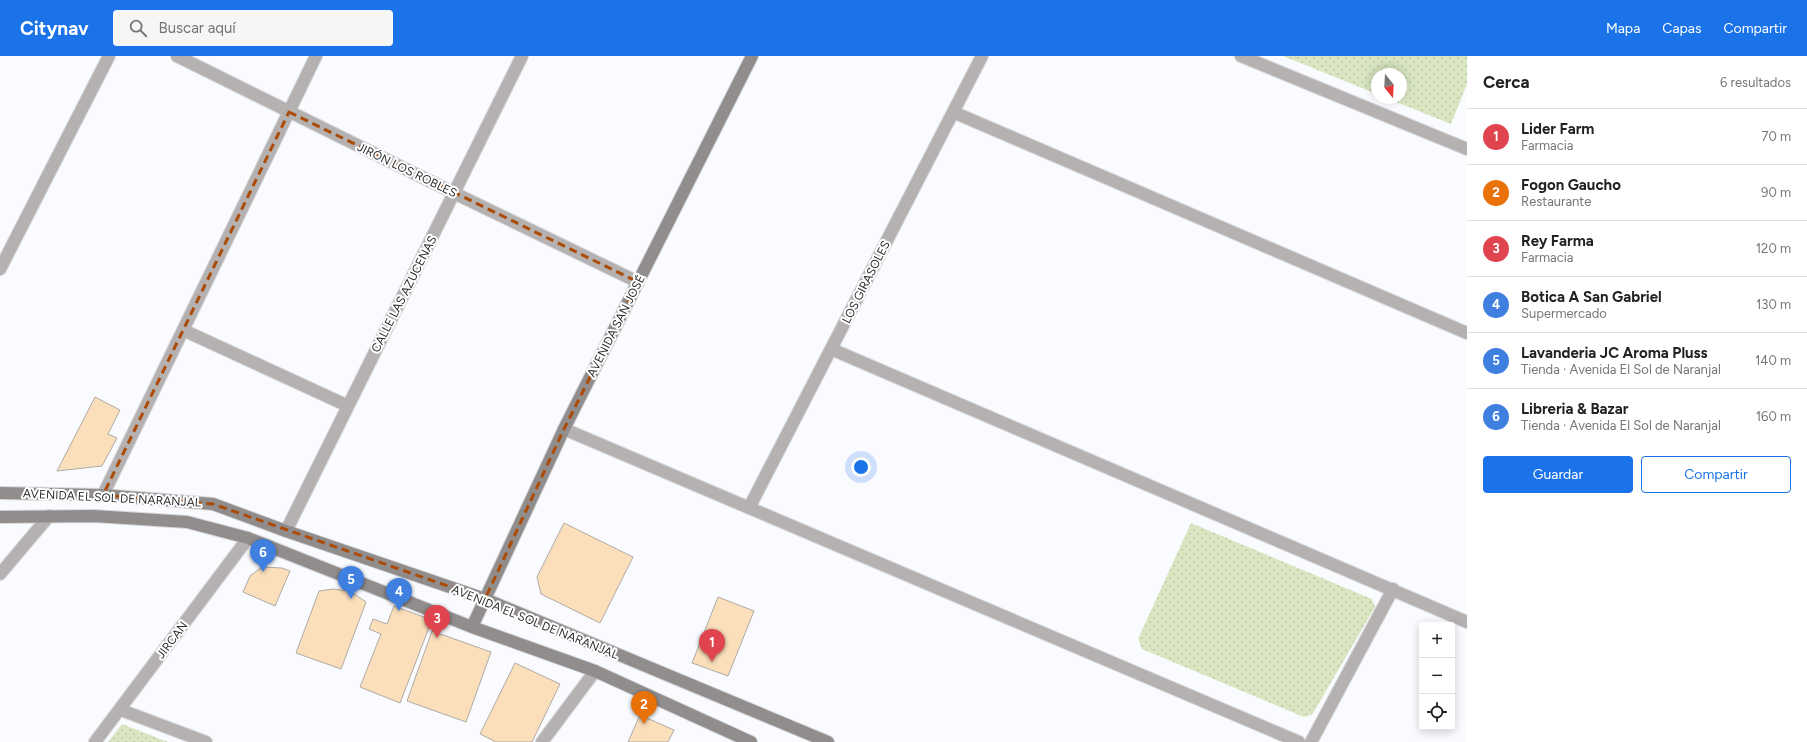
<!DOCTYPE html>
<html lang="es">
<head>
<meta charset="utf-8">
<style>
  body { margin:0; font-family:Figtree,sans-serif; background:#f6f6f6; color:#222 }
  .controls { position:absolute; right:12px; bottom:12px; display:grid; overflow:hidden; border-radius:4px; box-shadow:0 2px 10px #0003 }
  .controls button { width:36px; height:36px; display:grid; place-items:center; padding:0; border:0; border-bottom:1px solid #e0e0e0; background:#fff; color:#222; font:20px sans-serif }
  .compass { position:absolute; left:1371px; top:12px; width:36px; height:36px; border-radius:50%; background:#fff; box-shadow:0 2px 10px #0003; rotate:162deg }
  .you { position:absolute; left:861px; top:411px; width:14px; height:14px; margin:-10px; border:3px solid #fff; border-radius:50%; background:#1a73e8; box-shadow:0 0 0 6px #1a73e833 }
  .badge { display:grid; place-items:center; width:26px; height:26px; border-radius:50%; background:#1a73e8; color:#fff; font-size:13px; font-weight:700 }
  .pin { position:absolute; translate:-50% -33px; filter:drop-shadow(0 1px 2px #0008) }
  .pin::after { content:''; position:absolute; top:21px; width:14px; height:12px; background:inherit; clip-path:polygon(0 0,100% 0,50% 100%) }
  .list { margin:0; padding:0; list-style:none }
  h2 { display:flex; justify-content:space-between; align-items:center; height:52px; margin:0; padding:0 16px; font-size:17px }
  h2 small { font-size:13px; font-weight:400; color:#767676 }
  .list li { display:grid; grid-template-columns:26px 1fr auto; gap:12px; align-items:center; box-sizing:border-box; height:56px; padding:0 16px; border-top:1px solid #e0e0e0 }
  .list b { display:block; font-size:15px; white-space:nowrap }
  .list p { margin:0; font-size:13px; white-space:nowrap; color:#767676 }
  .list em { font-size:13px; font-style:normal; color:#767676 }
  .actions { display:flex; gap:8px; padding:12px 16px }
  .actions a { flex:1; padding:9px 0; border:1px solid #1a73e8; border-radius:4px; text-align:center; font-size:14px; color:#1a73e8 }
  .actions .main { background:#1a73e8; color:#fff }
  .icon { flex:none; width:22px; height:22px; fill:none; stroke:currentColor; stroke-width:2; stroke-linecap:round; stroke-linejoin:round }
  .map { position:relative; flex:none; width:1467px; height:686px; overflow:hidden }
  header { display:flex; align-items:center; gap:24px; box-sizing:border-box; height:56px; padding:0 20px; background:#1a73e8; color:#fff }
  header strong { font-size:19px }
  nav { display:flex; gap:22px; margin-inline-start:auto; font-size:14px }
  .search { width:280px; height:36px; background:#f6f6f6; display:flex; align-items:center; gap:10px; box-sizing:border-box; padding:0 14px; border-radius:4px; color:#767676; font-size:15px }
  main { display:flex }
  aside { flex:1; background:#fff }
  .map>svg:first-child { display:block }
</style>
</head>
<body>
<header>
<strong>Citynav</strong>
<div class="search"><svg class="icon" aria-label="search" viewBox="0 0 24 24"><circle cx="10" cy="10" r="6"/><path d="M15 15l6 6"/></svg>Buscar aquí</div>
<nav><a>Mapa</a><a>Capas</a><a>Compartir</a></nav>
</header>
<main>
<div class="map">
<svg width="1467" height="686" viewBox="0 0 1467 686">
  <defs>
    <pattern id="park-dots" width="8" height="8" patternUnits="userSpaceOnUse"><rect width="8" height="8" fill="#d9e6c1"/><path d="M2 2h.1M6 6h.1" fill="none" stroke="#bbc6a6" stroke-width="1.8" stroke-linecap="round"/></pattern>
  </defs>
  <rect width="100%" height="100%" fill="#fafbff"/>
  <!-- park -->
  <path fill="url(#park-dots)" d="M1283,0h184v28l-16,40 -65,-26h15v-24h-24v20z
    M1191,467l181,76 3,8 -63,108 -8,2 -162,-68 -4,-10z
    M122,668l46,18h-60z"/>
  <!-- building -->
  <path fill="#fbdfbb" stroke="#aeaaa6" d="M95,341l25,13 -12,24 9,4 -15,28 -45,5z
    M564,467l69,34 -33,66 -59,-29 -4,-17z
    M262,511l20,1 8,3 -15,35 -32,-14 7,-16z
    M333,533l17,2 16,11 -25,67 -45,-16 23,-62z
    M718,541l36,14 -26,65 -36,-13z
    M394,550l38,14 -32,83 -40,-16 21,-53 -12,-5 4,-10 14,5z
    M432,575l59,21 -25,70 -59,-21z
    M515,607l45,21 -28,58h-36l-16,-8z
    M640,659l34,15 -6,12h-40z"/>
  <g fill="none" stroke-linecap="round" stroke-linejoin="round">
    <!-- street casing -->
    <g stroke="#d5d6da" stroke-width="14">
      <path id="street" d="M177,0l277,137 184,89
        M1241,0l226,93
        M953,56l514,221
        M0,213l109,-213
        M183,274l165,76
        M831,293l636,273
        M564,373l735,313
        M103,439l213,-439
        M749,452l233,-452
        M286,475l236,-475
        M0,518l49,-58
        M121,654l85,32
        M95,686l153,-204
        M542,686l53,-71
        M1311,686l82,-153"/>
    </g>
    <!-- secondary casing -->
    <g stroke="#d5d6da" stroke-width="14">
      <path id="secondary" d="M0,437l103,2 110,9 73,27 199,68 343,143
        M0,461l94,-1 93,6 61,16 224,89 123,44 156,71
        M472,571l92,-198 188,-373"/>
    </g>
    <!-- street -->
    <use href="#street" stroke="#b4b1b0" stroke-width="12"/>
    <!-- secondary -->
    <use href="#secondary" stroke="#918d8c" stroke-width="12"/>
  </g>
  <!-- marked area -->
  <path fill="none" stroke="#ac4b08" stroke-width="3" stroke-dasharray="8 5" stroke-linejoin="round" d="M289,56l349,170 -74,147 -79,170 -272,-95 -110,-9z"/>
  <g text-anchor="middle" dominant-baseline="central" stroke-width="4" stroke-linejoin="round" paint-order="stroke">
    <!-- street labels -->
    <g font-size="12" fill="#2e2e30" stroke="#fff">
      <text transform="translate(407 114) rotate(26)">JIRÓN LOS ROBLES</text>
      <text transform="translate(866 226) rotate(-63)">LOS GIRASOLES</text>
      <text transform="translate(404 238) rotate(-63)">CALLE LAS AZUCENAS</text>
      <text transform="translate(616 270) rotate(-63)">AVENIDA SAN JOSÉ</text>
      <text transform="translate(112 442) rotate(3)">AVENIDA EL SOL DE NARANJAL</text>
      <text transform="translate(535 566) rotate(22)">AVENIDA EL SOL DE NARANJAL</text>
      <text transform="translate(172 584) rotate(-53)">JIRCAN</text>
    </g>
  </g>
</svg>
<div class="controls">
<button>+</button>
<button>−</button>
<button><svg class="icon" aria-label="locate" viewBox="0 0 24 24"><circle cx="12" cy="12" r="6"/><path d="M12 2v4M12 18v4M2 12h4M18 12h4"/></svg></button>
</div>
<svg class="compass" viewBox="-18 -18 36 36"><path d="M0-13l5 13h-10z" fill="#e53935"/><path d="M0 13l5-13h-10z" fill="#767676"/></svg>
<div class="you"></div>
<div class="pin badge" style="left:712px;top:606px;background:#e0444e">1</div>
<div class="pin badge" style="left:644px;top:668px;background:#e8710a">2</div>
<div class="pin badge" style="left:437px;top:582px;background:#e0444e">3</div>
<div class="pin badge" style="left:399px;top:555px;background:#3f7fe0">4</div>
<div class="pin badge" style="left:351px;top:543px;background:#3f7fe0">5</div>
<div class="pin badge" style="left:263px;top:516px;background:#3f7fe0">6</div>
</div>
<aside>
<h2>Cerca<small>6 resultados</small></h2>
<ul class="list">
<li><span class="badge" style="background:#e0444e">1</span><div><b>Lider Farm</b><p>Farmacia</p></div><em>70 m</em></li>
<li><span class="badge" style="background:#e8710a">2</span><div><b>Fogon Gaucho</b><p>Restaurante</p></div><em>90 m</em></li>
<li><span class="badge" style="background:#e0444e">3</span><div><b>Rey Farma</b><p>Farmacia</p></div><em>120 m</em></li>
<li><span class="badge" style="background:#3f7fe0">4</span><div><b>Botica A San Gabriel</b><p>Supermercado</p></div><em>130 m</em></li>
<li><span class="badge" style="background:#3f7fe0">5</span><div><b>Lavanderia JC Aroma Pluss</b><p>Tienda · Avenida El Sol de Naranjal</p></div><em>140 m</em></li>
<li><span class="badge" style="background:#3f7fe0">6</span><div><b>Libreria &amp; Bazar</b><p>Tienda · Avenida El Sol de Naranjal</p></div><em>160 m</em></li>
</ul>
<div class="actions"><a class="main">Guardar</a><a>Compartir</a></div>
</aside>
</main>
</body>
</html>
